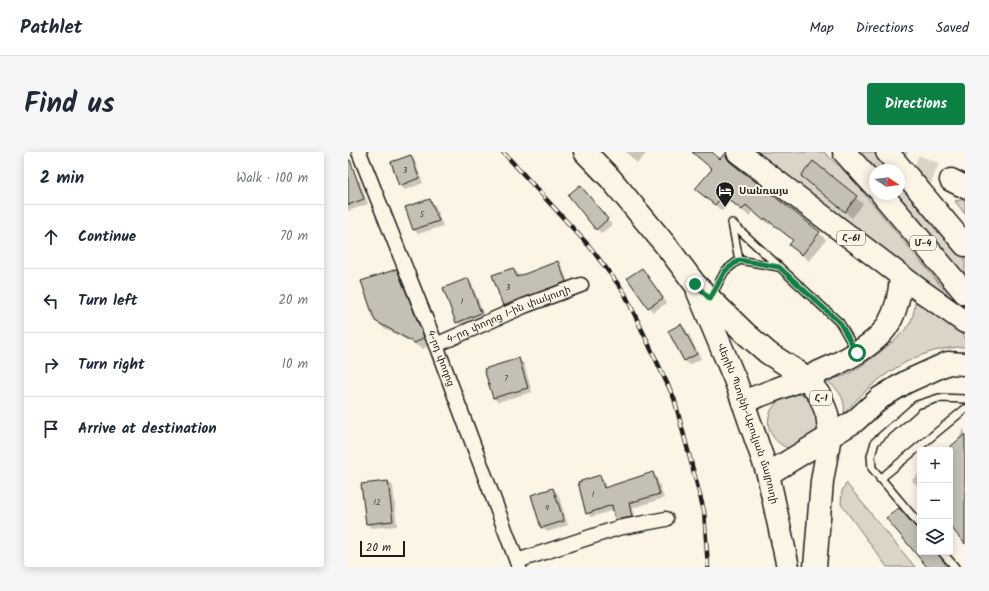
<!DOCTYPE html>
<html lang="en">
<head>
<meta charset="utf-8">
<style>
  body { margin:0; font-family:Kalam,"Noto Sans Armenian",sans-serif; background:#f6f6f7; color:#1f2937 }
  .controls { position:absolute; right:12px; bottom:12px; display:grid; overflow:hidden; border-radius:4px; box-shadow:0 2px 10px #0003 }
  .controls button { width:36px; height:36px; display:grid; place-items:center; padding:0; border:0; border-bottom:1px solid #e0e1e3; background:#fff; color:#1f2937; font:20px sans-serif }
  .compass { position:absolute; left:521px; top:12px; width:36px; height:36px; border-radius:50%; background:#fff; box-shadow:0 2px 10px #0003; rotate:103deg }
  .scale { position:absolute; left:12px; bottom:10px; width:45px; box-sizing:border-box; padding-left:4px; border:2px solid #1c1c1c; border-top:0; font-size:11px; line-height:14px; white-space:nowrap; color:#1c1c1c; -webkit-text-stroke:3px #fcf5e5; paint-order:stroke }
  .stop { position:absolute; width:12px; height:12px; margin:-9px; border:3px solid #0b8043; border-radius:50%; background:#fff }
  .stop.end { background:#0b8043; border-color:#fff; box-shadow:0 1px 4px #0008 }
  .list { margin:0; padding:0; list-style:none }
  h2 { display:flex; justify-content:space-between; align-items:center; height:52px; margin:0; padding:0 16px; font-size:17px }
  h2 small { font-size:13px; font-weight:400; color:#747a83 }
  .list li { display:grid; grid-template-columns:26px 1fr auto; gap:12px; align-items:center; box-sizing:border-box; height:64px; padding:0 16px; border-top:1px solid #e0e1e3 }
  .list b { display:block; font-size:15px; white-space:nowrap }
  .list em { font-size:13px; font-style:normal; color:#747a83 }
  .icon { flex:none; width:22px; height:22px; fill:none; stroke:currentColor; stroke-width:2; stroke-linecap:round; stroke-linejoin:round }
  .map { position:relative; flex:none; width:617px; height:415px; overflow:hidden; border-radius:4px }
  header { display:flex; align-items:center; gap:24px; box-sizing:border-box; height:56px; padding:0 20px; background:#fff; border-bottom:1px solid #e0e1e3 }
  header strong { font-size:19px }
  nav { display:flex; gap:22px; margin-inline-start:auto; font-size:14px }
  .intro { display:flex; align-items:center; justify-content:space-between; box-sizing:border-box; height:96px; padding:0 24px }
  h1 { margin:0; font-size:28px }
  .button { padding:10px 18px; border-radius:4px; background:#0b8043; color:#fff; font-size:14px; font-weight:700 }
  main { display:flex; gap:24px; padding:0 24px }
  aside { flex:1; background:#fff; border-radius:4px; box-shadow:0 2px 10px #0003 }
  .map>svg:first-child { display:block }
</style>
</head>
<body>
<header>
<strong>Pathlet</strong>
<nav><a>Map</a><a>Directions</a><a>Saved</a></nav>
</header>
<div class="intro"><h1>Find us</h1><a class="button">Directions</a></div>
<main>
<aside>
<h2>2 min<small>Walk · 100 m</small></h2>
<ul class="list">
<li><svg class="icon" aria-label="ahead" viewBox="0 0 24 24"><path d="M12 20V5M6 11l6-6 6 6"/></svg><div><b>Continue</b></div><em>70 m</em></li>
<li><svg class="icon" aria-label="left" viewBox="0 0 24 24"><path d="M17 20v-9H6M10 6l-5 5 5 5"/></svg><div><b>Turn left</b></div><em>20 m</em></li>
<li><svg class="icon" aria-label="right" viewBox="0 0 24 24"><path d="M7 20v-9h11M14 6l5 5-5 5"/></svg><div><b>Turn right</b></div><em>10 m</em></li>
<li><svg class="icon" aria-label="arrive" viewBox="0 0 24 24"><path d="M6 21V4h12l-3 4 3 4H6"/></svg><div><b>Arrive at destination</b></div></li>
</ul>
</aside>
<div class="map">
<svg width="617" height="415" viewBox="0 0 617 415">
  <rect width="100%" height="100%" fill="#fcf5e5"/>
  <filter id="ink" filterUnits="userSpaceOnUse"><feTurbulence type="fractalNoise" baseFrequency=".025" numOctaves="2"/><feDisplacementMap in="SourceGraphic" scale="8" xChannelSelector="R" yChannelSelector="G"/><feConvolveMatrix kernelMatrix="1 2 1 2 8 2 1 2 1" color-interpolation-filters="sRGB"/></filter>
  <g filter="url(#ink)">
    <!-- green -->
    <path fill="#dbd5c8" stroke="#7c7872" d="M398,0h78l28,27 110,132z
      M507,0h18l16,18h-14z
      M551,29l66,75v19l-72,-81h6z
      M617,47v15l-10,-13z
      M568,144l49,41v10c-47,-1 -93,32 -121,67 2,-16 -6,-26 -19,-34 7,-1 14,-2 21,-5 15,-7 56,-38 64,-52 4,-8 5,-18 6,-27z
      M452,242l9,3 14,33 -29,20c-37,-9 -33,-54 6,-56z
      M498,331l69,84h-28l-46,-63 1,-13z"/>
    <!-- shadow -->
    <path fill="#0003" d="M278,0h20l1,1 -10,10z
      M345,0h17l10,8 4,-5 9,11 86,67 7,7 -17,21 -19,-17 4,-4 -22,-17 -2,2 -17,-14 -4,5 -19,-15 -8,10 -26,-22 17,-20z
      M63,4l4,5 8,22 -18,7 -5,-5z
      M465,10l50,42 -11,14 -50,-42z
      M8,26l4,4 8,22 -20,7v-31z
      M236,39l28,34 -11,8 -4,-4z
      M82,48l5,5 8,21 -25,8 -5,-5z
      M210,110l4,5 8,19 -61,24 -5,-5 9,-36 5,4 1,4z
      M294,117l25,34 -14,9 -4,-5z
      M48,118l7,7 27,67 -7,5 -39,-21 -8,-7z
      M120,128l4,4 13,34 -23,9 -5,-5z
      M333,173l5,4 15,30 -12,6 -5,-5z
      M171,207l5,5 8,28 -34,10 -5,-4z
      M617,277v114l-15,-18v-75h-2l10,-9 4,-10z
      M572,321v16l-8,-9z
      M305,322l4,4 7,20 -31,10 2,13 -15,3 -4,-4 -2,-10 -23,7 -4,-4 13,-36 4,4 2,7z
      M40,330l5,4 4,40 -26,2 -4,-4z
      M205,337l5,5 10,31 -21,7 -5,-5z"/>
    <!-- building -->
    <path fill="#c4c0b3" stroke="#1c1c1c" d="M344,0h20l8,7 4,-5 6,8 90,70 -18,23 -13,-10 4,-5 -28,-22 -2,2 -17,-15 -4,5 -19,-15 -8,10 -20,-16 17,-20z
      M63,3l8,23 -20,8 -8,-24z
      M0,8h2l14,39 -16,6z
      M465,9l44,35 -12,16 -44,-36z
      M232,33l28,34 -12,11 -28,-35z
      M82,47l9,22 -26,9 -8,-23z
      M210,109l8,21 -63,24 -11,-31 21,-7 4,9z
      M294,116l21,30 -15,10 -21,-30z
      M49,117l27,68 -9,6 -40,-22 -14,-40z
      M120,126l13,35 -25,10 -13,-35z
      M333,172l16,30 -13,7 -16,-30z
      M171,206l9,30 -35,10 -9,-29z
      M617,282v110l-15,-18v-79z
      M305,320l7,22 -31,9 3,14 -17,3 -3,-15 -26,9 -8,-32 22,-7 4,13z
      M40,329l5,40 -27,3 -5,-40z
      M205,336l11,33 -23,7 -10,-33z
      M551,356l21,24v20h17l11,15h-21l-41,-49z"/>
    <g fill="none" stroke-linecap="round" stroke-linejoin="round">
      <!-- trunk-tunnel -->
      <path stroke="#dad4c7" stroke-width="22" stroke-dasharray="22 11" stroke-linecap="butt" d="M536,1l67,27"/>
      <!-- service casing -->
      <g stroke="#1c1c1c" stroke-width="10">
        <path id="service" d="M384,71l108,100 16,28
          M384,71l7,37
          M363,145l14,-26 14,-11 40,7
          M532,327l85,-70
          M572,373l-48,-57 -1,-12 4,-14 42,-37 22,-7 26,1
          M594,400l13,15"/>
      </g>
      <!-- minor casing -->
      <g stroke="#1c1c1c" stroke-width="17">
        <g id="minor">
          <path id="s1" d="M11,0l77,193 83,222"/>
          <path id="s2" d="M88,193l88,-39 57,-21"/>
          <path d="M169,409l101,-33 48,-9"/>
        </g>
      </g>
      <!-- primary casing -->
      <g stroke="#1c1c1c" stroke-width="25">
        <g id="primary">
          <path d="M237,0l25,26 58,70 27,36 50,49 23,20 38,24 14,19 7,18 3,22 -8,45 -7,86"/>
          <path id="s3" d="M350,140l38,90 32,92 20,93"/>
        </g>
      </g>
      <!-- trunk casing -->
      <g stroke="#1c1c1c" stroke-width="25">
        <path id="trunk" d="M390,0l179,136 48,34
          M496,0l31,34
          M539,0l78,93
          M603,28l14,7
          M534,42l83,99
          M395,250c39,-16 126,-42 146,-79 8,-14 11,-30 12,-47
          M420,322l87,-53 25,-23 26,-16 42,-19 17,1"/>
      </g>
      <!-- service -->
      <use href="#service" stroke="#fcf5e5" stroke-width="7"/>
      <!-- minor -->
      <use href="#minor" stroke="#fcf5e5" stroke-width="14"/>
      <!-- primary -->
      <use href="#primary" stroke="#fcf5e5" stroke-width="22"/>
      <!-- trunk -->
      <use href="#trunk" stroke="#fcf5e5" stroke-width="22"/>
      <!-- rail casing -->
      <g stroke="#1c1c1c" stroke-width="4.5">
        <path id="rail" d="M155,0l87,95 34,45 50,106 30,113 4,56"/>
      </g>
      <!-- rail -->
      <use href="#rail" stroke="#fcf5e5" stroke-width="3" stroke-dasharray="9" stroke-linecap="butt"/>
    </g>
  </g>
  <g fill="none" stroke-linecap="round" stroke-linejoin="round" filter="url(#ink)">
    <!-- route -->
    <path stroke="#0b8043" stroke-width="5" d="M347,132l15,15 15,-28 14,-11 40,7 61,56 17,30"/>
  </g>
  <!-- icons -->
  <defs>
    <g id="hotel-pin" transform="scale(1)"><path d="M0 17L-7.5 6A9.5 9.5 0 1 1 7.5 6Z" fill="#1c1c1c" stroke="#fcf5e5"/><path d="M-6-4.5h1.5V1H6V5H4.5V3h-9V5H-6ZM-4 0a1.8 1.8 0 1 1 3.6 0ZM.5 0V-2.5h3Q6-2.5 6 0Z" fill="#fff"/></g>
  </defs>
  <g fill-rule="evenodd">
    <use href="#hotel-pin" x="377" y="39"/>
  </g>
  <g text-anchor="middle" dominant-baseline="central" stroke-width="4" stroke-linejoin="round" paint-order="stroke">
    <!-- number labels -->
    <g font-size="8" fill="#464542">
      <text x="57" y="18">3</text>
      <text x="74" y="62">5</text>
      <text x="160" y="135">3</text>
      <text x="114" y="149">1</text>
      <text x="158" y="226">7</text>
      <text x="245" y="342">1</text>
      <text x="29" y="350">12</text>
      <text x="199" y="356">9</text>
    </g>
    <!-- shield labels -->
    <g fill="#fcf5e5" stroke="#5f5d58" stroke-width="1">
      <rect x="489" y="79" width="28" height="14" rx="3"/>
      <rect x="562" y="84" width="26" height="14" rx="3"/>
      <rect x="462" y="239" width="22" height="14" rx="3"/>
    </g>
    <g font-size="9" font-weight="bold" fill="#1c1c1c">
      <text x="503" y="86">Հ-61</text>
      <text x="575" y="91">Մ-4</text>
      <text x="473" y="246">Հ-1</text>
    </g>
    <!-- poi labels -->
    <g font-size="10" font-weight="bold" fill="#1c1c1c" stroke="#fcf5e5" text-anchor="start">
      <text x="391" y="39">Սանռայս</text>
    </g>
    <!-- street labels -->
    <g font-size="10" fill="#1c1c1c" stroke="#fcf5e5">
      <text stroke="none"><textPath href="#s2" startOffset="79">4-րդ փողոց 1-ին փակուղի</textPath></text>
      <text stroke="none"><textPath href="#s1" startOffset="222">4-րդ փողոց</textPath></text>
      <text stroke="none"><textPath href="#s3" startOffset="141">Վերին Պտղնի-Աբովյան մայրուղի</textPath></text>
    </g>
  </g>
</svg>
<div class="controls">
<button>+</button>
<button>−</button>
<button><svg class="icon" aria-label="layers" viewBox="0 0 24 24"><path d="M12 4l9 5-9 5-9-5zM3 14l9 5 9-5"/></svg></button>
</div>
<svg class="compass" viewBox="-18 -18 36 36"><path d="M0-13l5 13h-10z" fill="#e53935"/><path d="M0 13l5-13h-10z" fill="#747a83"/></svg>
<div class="scale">20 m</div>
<div class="stop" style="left:509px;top:201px"></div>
<div class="stop end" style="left:347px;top:132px"></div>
</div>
</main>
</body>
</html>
